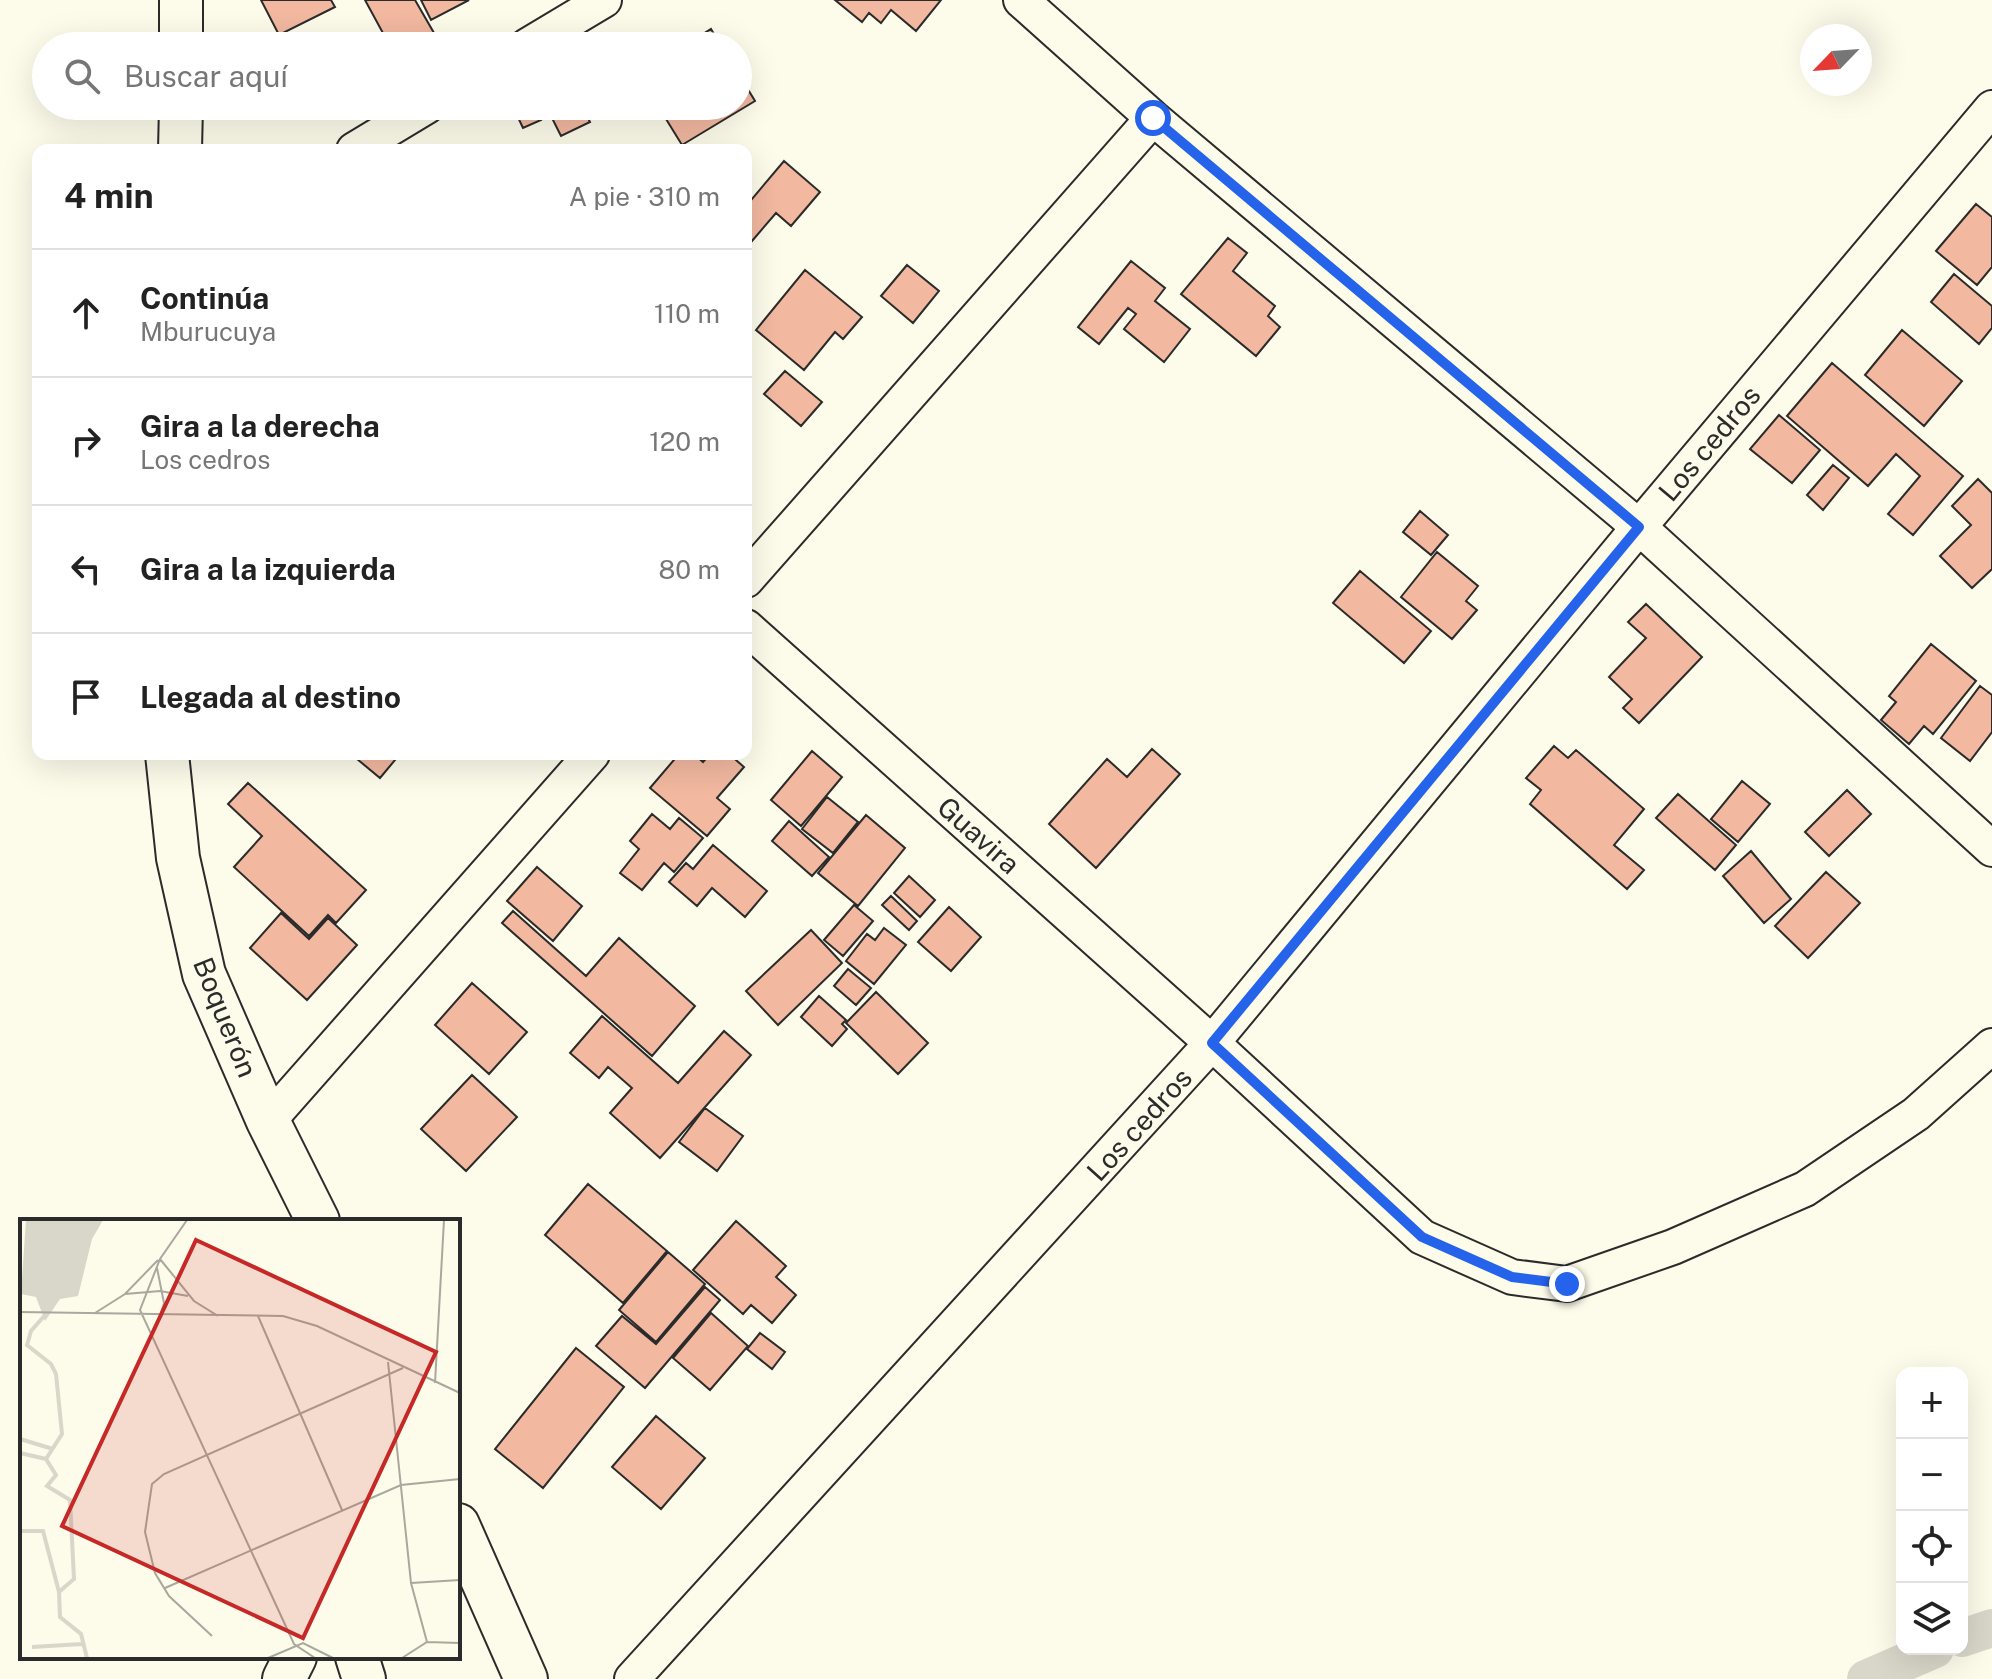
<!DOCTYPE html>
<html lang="es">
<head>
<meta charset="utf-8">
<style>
  body { margin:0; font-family:"Public Sans",sans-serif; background:#f6f6f6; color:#222 }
  .controls { position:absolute; right:24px; bottom:24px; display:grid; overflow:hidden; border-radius:16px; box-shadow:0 8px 32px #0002 }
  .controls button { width:72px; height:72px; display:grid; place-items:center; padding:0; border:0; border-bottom:2px solid #e0e0e0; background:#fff; color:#222; font:40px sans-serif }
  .compass { position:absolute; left:1800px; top:24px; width:72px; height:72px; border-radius:50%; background:#fff; box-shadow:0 8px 32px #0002; rotate:245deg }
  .stop { position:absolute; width:24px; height:24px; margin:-18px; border:6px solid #2563eb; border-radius:50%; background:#fff }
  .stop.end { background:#2563eb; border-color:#fff; box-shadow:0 2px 8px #0008 }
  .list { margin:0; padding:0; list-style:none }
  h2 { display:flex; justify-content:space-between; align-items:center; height:104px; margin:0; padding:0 32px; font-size:34px }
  h2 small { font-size:26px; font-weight:400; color:#767676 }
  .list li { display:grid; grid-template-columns:52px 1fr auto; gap:24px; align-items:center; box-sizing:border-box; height:128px; padding:0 32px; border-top:2px solid #e0e0e0 }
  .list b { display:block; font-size:30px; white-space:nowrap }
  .list p { margin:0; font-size:26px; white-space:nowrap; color:#767676 }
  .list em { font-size:26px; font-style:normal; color:#767676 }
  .icon { flex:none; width:44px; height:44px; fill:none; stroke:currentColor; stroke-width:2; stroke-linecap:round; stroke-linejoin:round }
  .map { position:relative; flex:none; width:1992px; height:1679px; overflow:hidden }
  .search { position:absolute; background:#fff; box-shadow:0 8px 32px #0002; left:32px; top:32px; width:720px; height:88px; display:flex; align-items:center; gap:20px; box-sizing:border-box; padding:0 28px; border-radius:44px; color:#767676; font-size:30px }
  .panel { position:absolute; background:#fff; box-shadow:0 8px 32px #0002; left:32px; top:144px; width:720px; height:616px; border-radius:16px }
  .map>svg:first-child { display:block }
</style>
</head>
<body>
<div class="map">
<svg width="1992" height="1679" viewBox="0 0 1992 1679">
  <rect width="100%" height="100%" fill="#fdfbea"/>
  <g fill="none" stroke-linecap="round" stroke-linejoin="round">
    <!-- canal -->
    <path stroke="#d8d7c9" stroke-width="38" d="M1962,1638l30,-10
      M1866,1679l69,-30"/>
  </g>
  <!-- building -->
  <path fill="#f2b8a0" stroke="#2b2b2b" stroke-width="2" d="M261,0h70l4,7 -56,28z
    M365,0h50l19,33 -23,13h-21z
    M421,0h48l-38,20z
    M835,0h106l-25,31 -25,-21 -10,13 -12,-10 -7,9z
    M711,29l10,17h-37z
    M738,73l17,28 -73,44 -24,-39h80z
    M520,106h14l7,14 -18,8 -9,-19z
    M546,106h36l8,16 -29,14z
    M784,161l36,31 -29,34 -15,-13 -24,28 -6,-5v-30z
    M1976,204l16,13v50l-15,18 -41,-34z
    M1228,238l19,15 -14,18 42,35 -7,10 12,11 -24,29 -75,-62z
    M1131,261l34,27 -10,13 35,28 -26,33 -40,-33 12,-15 -8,-6 -29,36 -21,-17z
    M907,265l32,26 -26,32 -32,-27z
    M805,270l57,47 -19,22 -8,-7 -31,38 -48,-40z
    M1954,274l38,32v22l-13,16 -48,-42z
    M1902,330l60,51 -38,45 -59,-51z
    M1832,363l131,113 -50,59 -25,-21 32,-38 -24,-22 -28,32 -81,-70z
    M785,371l37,31 -21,24 -37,-32z
    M1779,415l41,35 -28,33 -42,-34z
    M1833,465l16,13 -26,32 -16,-15z
    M1978,479l14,14v76l-20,19 -32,-32 31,-31 -19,-19z
    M1420,511l28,24 -17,20 -28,-23z
    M1437,552l41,34 -12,15 11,9 -25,29 -51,-42z
    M1360,571l71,60 -27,32 -71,-60z
    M1646,604l56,53 -63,66 -16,-15 9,-9 -23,-22 37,-39 -18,-16z
    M1931,644l45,37 -43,53 -9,-8 -15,18 -28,-24 15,-18 -7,-6z
    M1980,686l12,9v37l-22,29 -29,-23z
    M1554,746l14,12 8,-8 68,59 -30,36 30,25 -17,19 -97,-85 11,-14 -15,-12z
    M1152,749l28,25 -84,94 -47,-44 58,-65 20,18z
    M812,751l30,26 -41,49 -30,-26z
    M351,754h49l-20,24z
    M679,754h15l9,8 7,-8h19l15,13 -27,31 13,11 -23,27 -57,-48z
    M1742,781l28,23 -32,38 -27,-23z
    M248,783l118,107 -30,33 -8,-8 -19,21 -75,-69 28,-31 -34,-32z
    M1847,790l24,24 -42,42 -24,-24z
    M1678,794l58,51 -21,25 -59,-52z
    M827,797l31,25 -25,31 -31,-24z
    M652,814l18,15 9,-11 24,20 -29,34 -10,-9 -22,27 -22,-17 19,-24 -9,-8z
    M866,815l39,33 -47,58 -40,-33z
    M789,821l40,36 -17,19 -40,-35z
    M713,845l54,46 -22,26 -33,-29 -15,18 -28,-24 17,-19 7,6z
    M1751,851l40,48 -27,24 -41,-47z
    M537,867l45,39 -29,35 -46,-40z
    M1826,872l34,31 -52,55 -33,-32z
    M909,876l26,24 -15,17 -26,-24z
    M891,896l26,25 -8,9 -27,-25z
    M854,905l19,16 -30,35 -19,-16z
    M949,907l32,30 -30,34 -33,-29z
    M513,911l73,65 33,-38 76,68 -43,50 -150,-133z
    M281,913l28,26 19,-21 29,27 -50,55 -57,-52z
    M884,928l22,17 -32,39 -28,-23 21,-27 8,6z
    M811,930l31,33 -64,62 -32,-34z
    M848,969l23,19 -15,17 -22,-19z
    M472,983l55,49 -38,42 -54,-49z
    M876,992l52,51 -30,31 -52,-51z
    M819,996l27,24 -4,4 5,5 -15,17 -31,-29z
    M602,1016l76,67 46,-52 27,24 -91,103 -50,-45 22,-25 -24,-21 -9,11 -29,-25z
    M472,1075l45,42 -51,54 -45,-42z
    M705,1108l38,28 -26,35 -38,-29z
    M588,1184l79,67 -44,52 -78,-68z
    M736,1221l50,45 -10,11 20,18 -24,28 -21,-18 -8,9 -50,-44z
    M668,1252l37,32 -49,58 -37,-32z
    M705,1287l15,13 -75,88 -49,-42 26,-30 34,28z
    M711,1313l37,33 -38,44 -37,-32z
    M760,1333l25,19 -13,17 -25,-20z
    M576,1348l48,39 -81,101 -48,-39z
    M656,1416l49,42 -44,51 -49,-42z"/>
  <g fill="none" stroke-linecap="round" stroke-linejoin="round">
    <!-- minor casing -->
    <g stroke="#2b2b2b" stroke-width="38">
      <path id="minor" d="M1021,0l132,118 486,409 353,322
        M527,46l77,-46
        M354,150l73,-44
        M746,580l407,-462
        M746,627l466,416 210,194 90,40 55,7 106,-37 132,-58 111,-75 76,-68
        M268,1121l324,-367
        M632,1679l580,-636 427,-516 353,-419"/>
    </g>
    <!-- tertiary casing -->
    <g stroke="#2b2b2b" stroke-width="46">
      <path id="tertiary" d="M181,46v-46
        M180,150l1,-44
        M167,754l11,104 26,116 64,147 50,100
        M458,1525l68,154
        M357,1657l7,22
        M284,1679l11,-22"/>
    </g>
    <!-- minor -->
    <use href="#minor" stroke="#fdfbea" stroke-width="34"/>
    <!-- tertiary -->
    <use href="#tertiary" stroke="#fdfbea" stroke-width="42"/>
  </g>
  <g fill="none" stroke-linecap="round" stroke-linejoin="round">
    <!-- route -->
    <path stroke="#2563eb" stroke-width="10" d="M1153,118l486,409 -427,516 210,194 90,40 55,7"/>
  </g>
  <g text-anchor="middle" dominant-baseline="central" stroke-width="6" stroke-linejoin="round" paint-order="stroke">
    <!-- street labels -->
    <g font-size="28" fill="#2b2b2b" stroke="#fdfbea">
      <text transform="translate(1709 443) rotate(-50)">Los cedros</text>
      <text transform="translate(979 835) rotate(42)">Guavira</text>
      <text transform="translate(226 1017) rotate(68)">Boquerón</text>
      <text transform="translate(1139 1124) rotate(-48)">Los cedros</text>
    </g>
  </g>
  <!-- overview -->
  <g transform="translate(20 1219)">
    <rect width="440" height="440" fill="#fdfbea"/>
    <path d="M6,1h77l-11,19 -14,57 -18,3 -15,22 -9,-24 -15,-3z" fill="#d8d7c9"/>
    <path fill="none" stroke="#d8d7c9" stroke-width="4" d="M26,95l-15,17 -4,14 24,19 5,10 6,60 -16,25 10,16 -9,11 23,14 4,79 -15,13 1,25 21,17 6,24M0,220l33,10M0,234l26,6M0,312h23l16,61M12,428l50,-3"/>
    <path fill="none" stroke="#a9a89e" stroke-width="2" d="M167,1l-27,39 -20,51 154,334 21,14M140,40l34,42 24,15M137,49l7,35 -4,13M105,75l35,-3 28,5M0,93l263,4 34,10 143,67M75,94l30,-19 33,-34M238,97l84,194M368,143l23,221 16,59M415,164l9,-163M391,364l49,-3M145,369l236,-103 59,-6M192,417l-43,-40 -14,-23 -10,-41 7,-48 12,-10 239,-106M248,439l35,-15 30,15M382,439l25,-16 33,1"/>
    <path fill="#c62828" fill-opacity="0.15" stroke="#c62828" stroke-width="4" d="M176,21l240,112 -133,286 -241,-112z"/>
    <rect width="440" height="440" fill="none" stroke="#2b2b2b" stroke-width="4"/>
  </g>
</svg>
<div class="controls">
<button>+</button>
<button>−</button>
<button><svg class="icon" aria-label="locate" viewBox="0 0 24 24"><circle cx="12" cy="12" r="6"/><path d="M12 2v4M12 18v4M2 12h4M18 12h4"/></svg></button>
<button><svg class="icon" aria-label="layers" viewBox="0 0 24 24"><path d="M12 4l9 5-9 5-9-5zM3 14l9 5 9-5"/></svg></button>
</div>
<svg class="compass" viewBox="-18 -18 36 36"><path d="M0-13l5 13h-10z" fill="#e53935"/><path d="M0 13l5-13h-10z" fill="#767676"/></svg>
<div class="stop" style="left:1153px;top:118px"></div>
<div class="stop end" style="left:1567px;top:1284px"></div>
<div class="search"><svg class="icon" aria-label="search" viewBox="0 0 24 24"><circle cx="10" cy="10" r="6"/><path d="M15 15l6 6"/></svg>Buscar aquí</div>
<section class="panel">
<h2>4 min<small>A pie · 310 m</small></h2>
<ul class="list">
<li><svg class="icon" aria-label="ahead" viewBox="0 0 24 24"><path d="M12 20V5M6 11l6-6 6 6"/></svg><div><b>Continúa</b><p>Mburucuya</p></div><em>110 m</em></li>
<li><svg class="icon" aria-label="right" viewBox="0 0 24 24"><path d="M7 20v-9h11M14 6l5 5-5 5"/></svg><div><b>Gira a la derecha</b><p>Los cedros</p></div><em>120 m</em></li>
<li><svg class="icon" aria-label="left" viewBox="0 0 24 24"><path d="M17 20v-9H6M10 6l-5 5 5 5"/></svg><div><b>Gira a la izquierda</b></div><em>80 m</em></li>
<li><svg class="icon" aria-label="arrive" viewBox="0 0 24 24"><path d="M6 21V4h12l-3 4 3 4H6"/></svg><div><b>Llegada al destino</b></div></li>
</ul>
</section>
</div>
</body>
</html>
